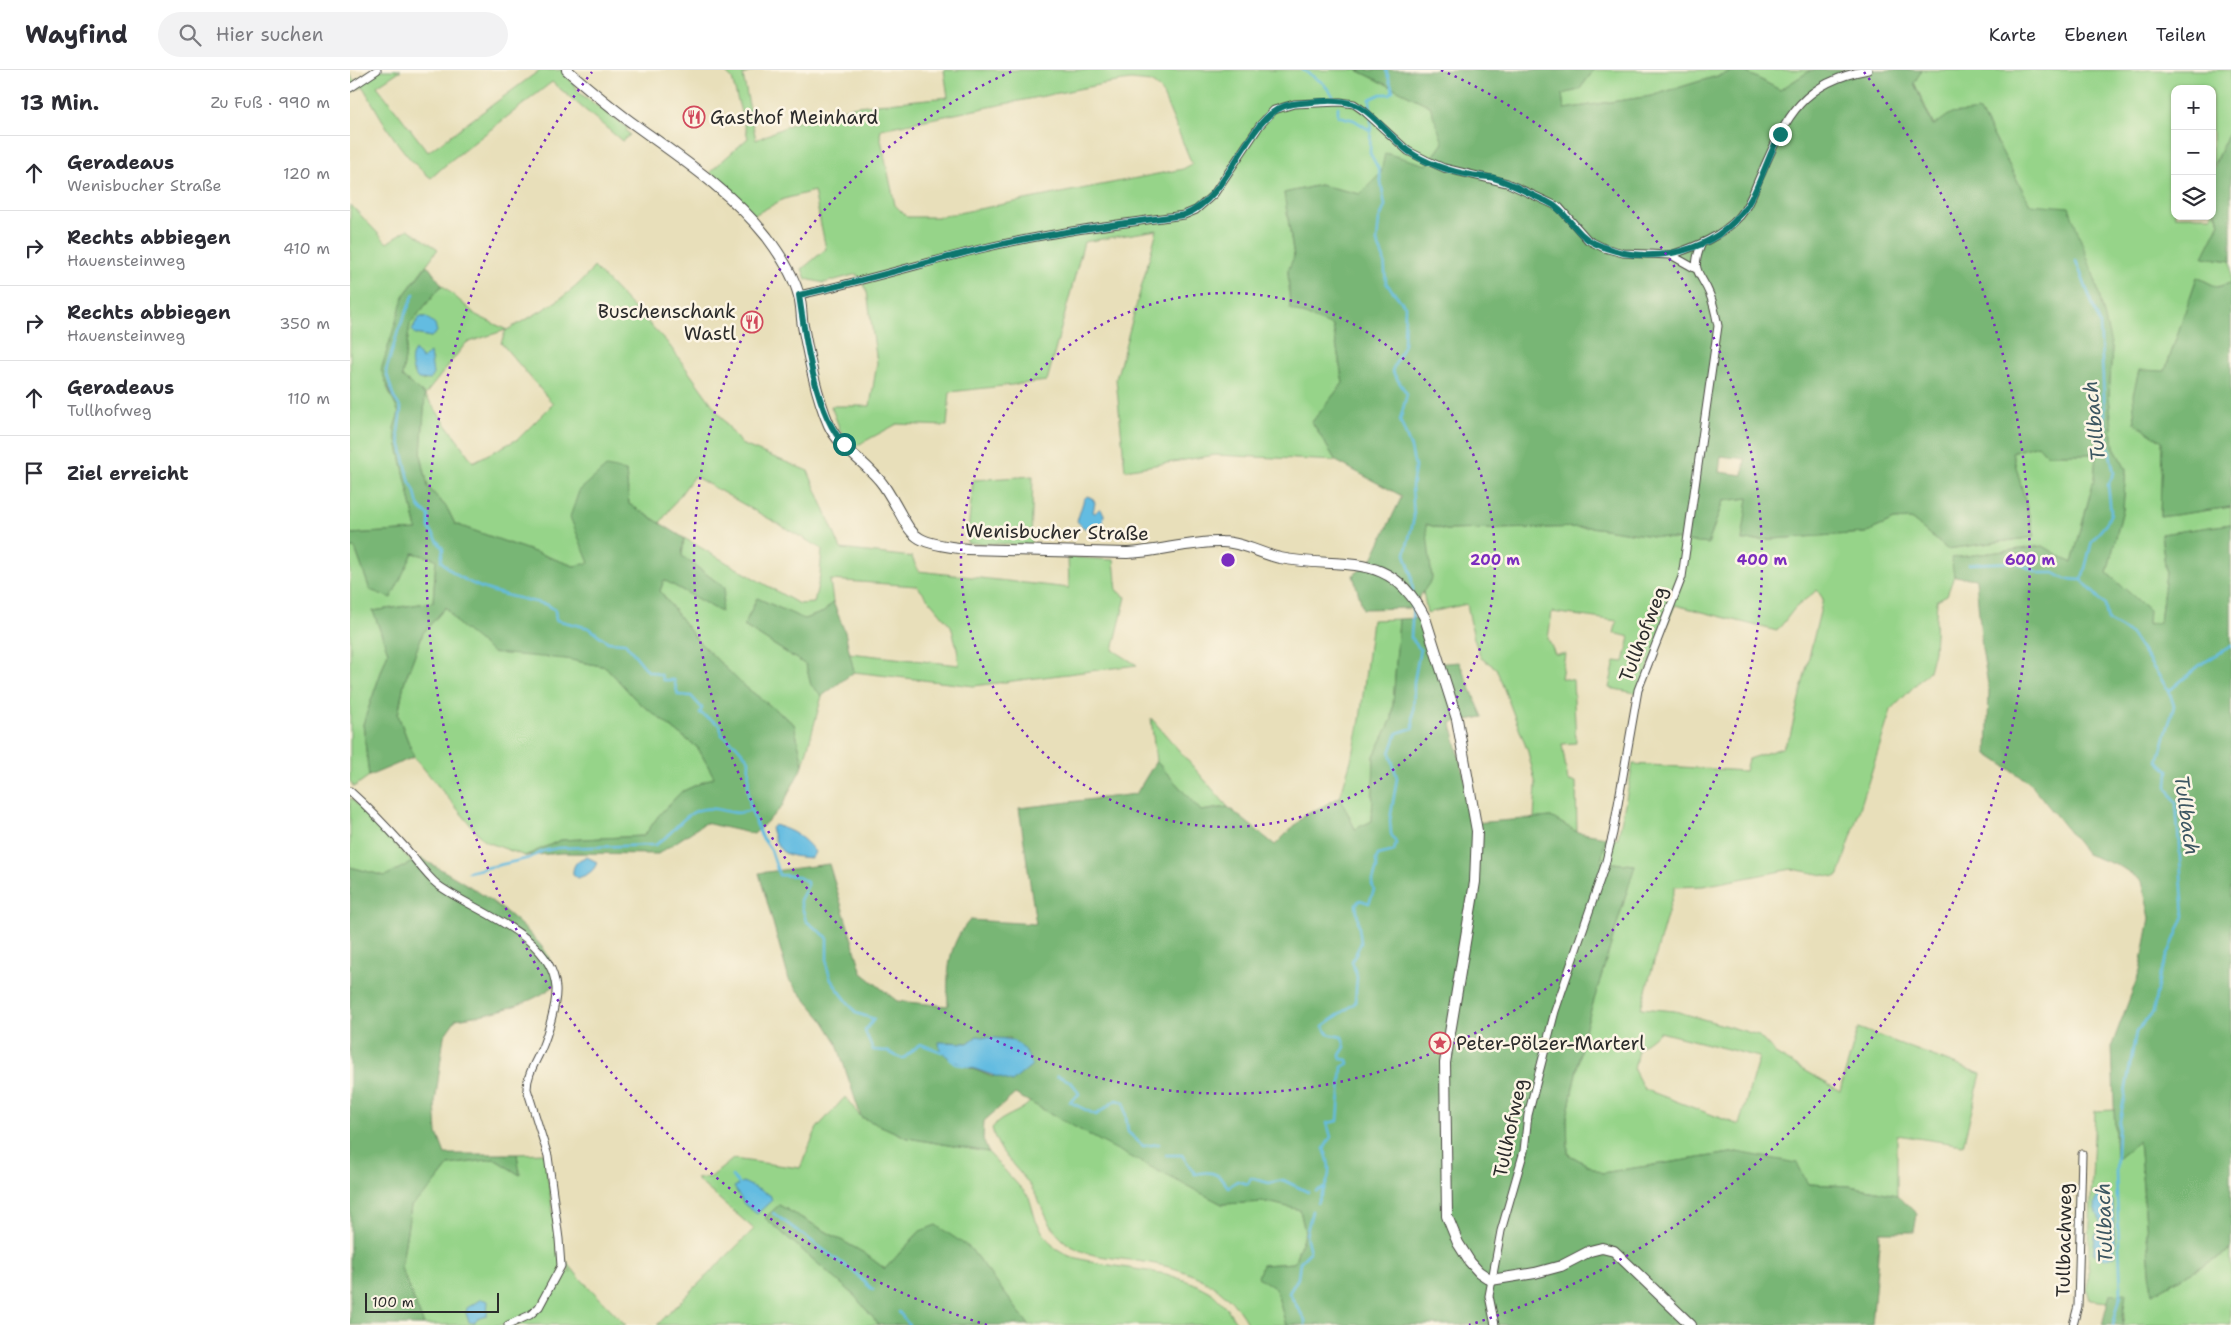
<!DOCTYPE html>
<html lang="de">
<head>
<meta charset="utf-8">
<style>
  body { margin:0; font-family:"Shantell Sans",sans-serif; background:#f2f2f3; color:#2b2b33 }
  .controls { position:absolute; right:15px; top:15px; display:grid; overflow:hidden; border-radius:10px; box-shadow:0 1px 4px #0004 }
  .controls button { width:45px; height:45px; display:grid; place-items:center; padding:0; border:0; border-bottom:1px solid #e1e1e2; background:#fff; color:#2b2b33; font:25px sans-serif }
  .scale { position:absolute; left:15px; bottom:12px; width:134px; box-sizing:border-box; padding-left:5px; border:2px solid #2b2b2b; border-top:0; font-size:14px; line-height:18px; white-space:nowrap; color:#2b2b2b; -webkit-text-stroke:4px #fcf5e5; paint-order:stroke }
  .stop { position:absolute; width:15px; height:15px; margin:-11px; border:4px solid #0f766e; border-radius:50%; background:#fff }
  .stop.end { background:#0f766e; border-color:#fff; box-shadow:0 1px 5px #0008 }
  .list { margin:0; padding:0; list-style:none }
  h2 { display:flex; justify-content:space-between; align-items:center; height:65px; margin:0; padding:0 20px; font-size:21px }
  h2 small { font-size:16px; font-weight:400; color:#7c7c81 }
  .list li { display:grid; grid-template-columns:32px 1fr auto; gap:15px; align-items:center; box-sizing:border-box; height:75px; padding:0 20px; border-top:1px solid #e1e1e2 }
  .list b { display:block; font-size:19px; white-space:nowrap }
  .list p { margin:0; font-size:16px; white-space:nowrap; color:#7c7c81 }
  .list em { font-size:16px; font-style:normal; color:#7c7c81 }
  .icon { flex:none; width:28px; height:28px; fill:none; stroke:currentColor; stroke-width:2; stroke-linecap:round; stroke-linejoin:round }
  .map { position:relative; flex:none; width:1881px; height:1255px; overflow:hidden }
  header { display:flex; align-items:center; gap:30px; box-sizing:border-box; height:70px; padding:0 25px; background:#fff; border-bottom:1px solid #e1e1e2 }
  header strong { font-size:24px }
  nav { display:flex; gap:28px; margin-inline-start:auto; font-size:18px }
  .search { width:350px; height:45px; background:#f2f2f3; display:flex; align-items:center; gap:12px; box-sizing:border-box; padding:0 18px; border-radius:28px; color:#7c7c81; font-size:19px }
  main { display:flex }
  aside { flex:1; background:#fff }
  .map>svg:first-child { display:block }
</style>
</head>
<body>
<header>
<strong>Wayfind</strong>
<div class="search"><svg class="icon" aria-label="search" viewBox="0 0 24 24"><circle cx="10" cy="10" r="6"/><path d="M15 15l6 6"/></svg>Hier suchen</div>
<nav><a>Karte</a><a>Ebenen</a><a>Teilen</a></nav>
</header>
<main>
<aside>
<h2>13 Min.<small>Zu Fuß · 990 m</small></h2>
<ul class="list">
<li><svg class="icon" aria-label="ahead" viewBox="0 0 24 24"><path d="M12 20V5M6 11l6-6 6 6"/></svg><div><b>Geradeaus</b><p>Wenisbucher Straße</p></div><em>120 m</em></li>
<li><svg class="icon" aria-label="right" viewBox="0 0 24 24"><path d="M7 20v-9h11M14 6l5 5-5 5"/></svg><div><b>Rechts abbiegen</b><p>Hauensteinweg</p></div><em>410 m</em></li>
<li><svg class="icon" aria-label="right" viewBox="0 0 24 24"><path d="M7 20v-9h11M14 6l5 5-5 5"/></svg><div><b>Rechts abbiegen</b><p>Hauensteinweg</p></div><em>350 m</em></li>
<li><svg class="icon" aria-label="ahead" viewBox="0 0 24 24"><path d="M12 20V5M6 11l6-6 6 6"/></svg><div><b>Geradeaus</b><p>Tullhofweg</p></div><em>110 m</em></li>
<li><svg class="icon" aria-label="arrive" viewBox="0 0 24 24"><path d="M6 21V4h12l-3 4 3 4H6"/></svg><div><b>Ziel erreicht</b></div></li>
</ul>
</aside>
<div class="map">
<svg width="1881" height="1255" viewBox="0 0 1881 1255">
  <rect width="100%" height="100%" fill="#fcf5e5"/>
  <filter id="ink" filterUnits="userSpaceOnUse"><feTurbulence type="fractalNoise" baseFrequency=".02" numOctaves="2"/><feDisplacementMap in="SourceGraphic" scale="10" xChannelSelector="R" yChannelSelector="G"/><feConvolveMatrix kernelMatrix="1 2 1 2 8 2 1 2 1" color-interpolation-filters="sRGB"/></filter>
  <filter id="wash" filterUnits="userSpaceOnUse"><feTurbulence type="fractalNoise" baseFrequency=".0096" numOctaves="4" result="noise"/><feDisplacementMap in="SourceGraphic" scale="20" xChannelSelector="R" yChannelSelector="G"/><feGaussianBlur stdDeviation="1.12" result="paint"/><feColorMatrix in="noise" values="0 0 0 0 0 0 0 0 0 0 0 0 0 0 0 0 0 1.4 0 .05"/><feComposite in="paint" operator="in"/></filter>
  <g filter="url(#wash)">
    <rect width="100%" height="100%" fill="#e8dfba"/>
    <!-- green -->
    <path fill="#96d489" stroke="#60805a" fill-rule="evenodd" d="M23,0h28l-24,16 51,66 112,-82h28l-3,3 16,21 47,34 -2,2 4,5 -8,6 -70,-59 -102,79 -19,17c-31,-23 -49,-59 -68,-91l-13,6v-19l4,7z
      M373,0h32l-12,5 13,65 47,-21 54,-13 91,-9 -4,-27h413l73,36 14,36 -17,23 -46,8 -21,21 -40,-9 -36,8 10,64 -6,14 2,38 43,17 10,57 -31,39 24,39 -121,-6 -90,15 -9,-91 41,-149 -73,12 -37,139 -97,11 -3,34 -50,-2 -41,22 -16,-16 -9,-24h39l7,-43 -10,-71 -5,-10h-3l-2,-8 -33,9 -18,-4 -4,-10 24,-20 -12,-58 -30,8 -30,16 -44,-43 38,-34 -16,-59zM781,10l20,2 10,8 31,74 -9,5 -245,48h-31l-12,-12 -15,-70 1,-6 222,-45z
      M1244,0h143l-86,26 -87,13 -2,-15 17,-4z
      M1392,0h69l-31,20z
      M1572,0h309v60l-19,37v-78h-37v127h37v-10l8,17 -16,34 27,4v22l-14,4 -20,-10 -32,94 -5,146 71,-10v17l-70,10 5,39 -6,49 -12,2v-14l-41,-37 16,-64 3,-40 -12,-21 -5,-52 3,-49 -82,-143 -50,-93 -46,15 -20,-44z
      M0,134l37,39 21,-14 30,20 -34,46 -17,92 12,26 -5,15 23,102 -67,4z
      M244,197l73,75 74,102 67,27 33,78 71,8 6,14 151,17 -1,-31 46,3 3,31 9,6 -13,53 24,15 -163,21 -120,-14 -5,-19 110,12 -2,-17 -6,-22 -34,-40 -87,-6 3,22 -9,10 -20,7 -47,-21 -13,28 62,39 5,20 11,11 -19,69 -9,-41 -51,-39 -46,-45 -37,-49 4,-11 56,31 5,-23 -43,-32 2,-18 115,66 15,-1 6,-28 2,-26 -128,-73 -34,47 -31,-19 -3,-33 -37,93 -15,2 -119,-42 -8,-16 -19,-21 -7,-32 4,-60 -23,-18 8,-53 32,-39 34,30 31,15c32,-18 65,-34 87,-63zM69,247h7l5,20 -16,-3 -2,-7zM156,260l-5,13 52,61 -35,35 -45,23 -48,-67 41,-52zM65,280l7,9 3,-2 7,2 -8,22 -11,-8z
      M1689,375l7,9h50l-2,25 -22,84 -29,-17 -91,12 2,18 -7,19 -10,5 -3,51 -5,20 -38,39 -52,165 -4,2 -43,-8 -89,17 -28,1 -34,121 34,3 83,24 19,20 63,36 18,-63 123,46 -18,71 -66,-10v60l-47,-9 -42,-2 -71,-32 -135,21 -34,-19 -1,-36 17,-85 51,-168 -34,-3 5,-25 12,1 15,-74 112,7 3,-12 34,-11 8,-12 33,-137 -6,-9 -22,18 -18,23 -102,-26 -24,55 -10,34 -32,-6 6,-27 9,1 6,-25 -16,-4 3,-12 -65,-9 -4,27 7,15h10l-4,24 12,2 3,63 -14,1 6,37 8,1 1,50 -26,-15 -17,2 2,-34 -8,-33 -32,-84 -15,-10 -7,-19 -7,-35 -40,9 -4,-22 9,-12 -7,-55 21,6 144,-3 118,17 15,-43 26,-3 -7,43 123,-8 29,-13 17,-1 36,30 88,-12 -23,-85zM1310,962l99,25 -20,68 -95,-36 -10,-19 4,-21z
      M683,406l-2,69 -64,-2 6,-63z
      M0,478h5l15,42 21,7 22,-44 23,5 -3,44 -60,9 15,41 -25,72 6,52 -15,11 -4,-6z
      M96,537l12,17 108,35 40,8 31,34 61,47 16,29 -33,15 -22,23 -15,21 -83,4 -36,16 -41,-15 -70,-84 -16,-42 6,-32 19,-50z
      M1049,549l-7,100 -18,37 -2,65 -17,8 -15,-32 14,-47 6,-30 12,-100z
      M801,648l77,89 -27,4 -45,-50z
      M0,727l62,65 -27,14 -35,-9z
      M495,1027l16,20 47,21 80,14 41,45 7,24 7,12 11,14 15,9 28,7 69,11 27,9 19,10 14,14 12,18h-209l-59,-77 -50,-17 -35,38 -21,-16 -85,-48 -14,13 87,75 27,32h-222l97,-96 -58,-50 15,-2 22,-18 67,9 17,-40z
      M680,1032l192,102 46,-2 32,8 5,22 -11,31 -32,2 14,24 10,36h-38c-24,-46 -69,-59 -118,-65 -21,-3 -43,-3 -62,-16 -21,-15 -25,-40 -39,-60 -14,-19 -32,-32 -37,-56 10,-13 27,-14 38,-26z
      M1764,1040l2,50 23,-20 13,154 79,-44v75h-109l3,-12 -15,-19 -2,8 -18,-2 -3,-11 8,-178zM1750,1150l15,36 -20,-20 6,-10z
      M194,1083l17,113 10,7 -8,-16 15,19 48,49h-202l-23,-57 10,-62 20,-18 18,-23 45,-6 26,16 -3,-21z"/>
    <!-- forest -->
    <path fill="#78b675" stroke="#527050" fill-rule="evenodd" d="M1007,0h237l-15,20 -17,4 2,15 87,-13 86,-26h5l38,20 31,-20h111l-8,13 19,43 17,-12 30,-3 50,93 39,3 27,75 16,66 -3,48 5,52 12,21 -3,40 -16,64 42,37 -1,14 12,-2 6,-49 -5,-39 70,-10v726l-79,44 -13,-153 -23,19 -4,-115 28,-74 10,-53 -8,-37 -21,-14 -34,-13 -58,-72 -42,-28 2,-63 -7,-43 -6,-69 -22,-3 -3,-18 92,-12 29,17 22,-84 2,-25h-50l-8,-9 -26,7 23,85 -88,12 -36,-30 -17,1 -29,13 -123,8 6,-43 -25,3 -15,43 -118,-17 -144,3 -20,-6 6,55 -20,29 -49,1 -10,-34 17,-12 32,-67 -66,-35 -24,-39 31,-39 -10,-57 -43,-17 -2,-39 6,-13 -10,-64 36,-8 40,9 21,-21 4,-20 42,12 16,-22 -13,-37zM1371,386l24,3 -2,16 -24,-3z
      M1881,60v131l-28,-4 17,-34c-16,-38 -8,-59 11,-93z
      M77,195l15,20 -32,39 -8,53 23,18 -4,60 7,32 19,21 8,16 119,42 15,-3 -19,-46 9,-26 27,-24 20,4 3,33 55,34 -2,18 43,32 -4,24 -57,-32 -4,11 37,49 46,45 51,39 9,41 -22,43 -27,26 -49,-11 -47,31 -97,-1 -36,3 36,-16 83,-4 15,-21 22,-23 33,-15 -16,-29 -61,-47 -31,-34 -40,-8 -73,-6 -35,-29 -12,-17 -23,26 -19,50 -6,32 16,42 -45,19 -6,-52 25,-72 -15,-41 60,-9 3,-43 -23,-6 -22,45 -21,-8 -15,-42h-5v-14l67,-4 -23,-102 5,-15 -18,-43 23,-75z
      M1847,207l20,10 14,-4v224l-71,10 2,-76 -27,-18 -2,-28 6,-25 26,1z
      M407,528l47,21 20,-7 9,-10 12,30 9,40 -32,24 -11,-11 -5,-20 -62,-39z
      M1069,548l14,46 26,-2 24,55 -32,6 14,57 8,43 78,-6 26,15 29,5 -5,25 34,3 -51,168 -17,85 1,36 34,19 135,-21 60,11 11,21 42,2 47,9 20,19 -3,18h-34l-8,93h-586l-10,-36 -18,-12 4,-12 32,-2 11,-31 -5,-22 -32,-8 -46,2 -120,-62 -87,-48 -31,27 -1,18 5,13 -80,-14 -47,-21 -25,-76 -13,-21 -34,-40 -30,-107 70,-9 33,109 35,28 51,5c-1,-33 -1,-61 22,-86l66,4 -17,-116 117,-14 20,-33 45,50 27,-4 47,38 29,-29 36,-19 15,32 17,-8 2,-65 18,-37 7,-100zM627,966l15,3 18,-1 -17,39 -41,-16 -5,-19 21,1z
      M70,788c42,22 92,52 122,89 8,9 12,24 17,35 -26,23 -69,32 -103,37l-12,17 -9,67 2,30 8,21h72l3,21 -26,-16 -45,6 -18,23 -20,18 -10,62 23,57h-74v-458l35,9z
      M429,1135l85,48 21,16 35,-38 16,-6 34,23 59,77h-150l-27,-32 -87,-75z
      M1776,1223l-4,32h-20l8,-31z"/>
    <!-- water -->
    <path fill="#63bce1" stroke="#477486" d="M69,247h7l9,7 2,8 -6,5 -16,-3 -3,-4z
      M65,280l7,9 8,-6 3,21 -3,6 -12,-1c-7,-9 -9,-20 -3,-29z
      M737,426l5,2 3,5 -2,9 2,1 5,-5 4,6 -1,10c-11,8 -18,7 -26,-3l7,-22z
      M424,755c18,5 30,12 41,27l-3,6c-28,-2 -33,-3 -41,-30z
      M237,787l10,5c-2,9 -11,14 -20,16l-4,-3c-1,-9 4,-16 14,-18z
      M627,966c29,5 42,-4 55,29l-20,17 -60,-21 -12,-11 -1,-8 29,1z
      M393,1112l27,13 2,5 -15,14 -13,-10 -10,-17z
      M1750,1121l13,10 2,55 -10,3 -12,-6 2,-17 6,-10c-3,-16 -11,-18 -1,-35z
      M131,1229l7,2 -1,15 -9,3 -4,4 -5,-1 -3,-9 1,-5z"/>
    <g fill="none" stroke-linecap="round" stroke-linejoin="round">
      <!-- stream -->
      <path stroke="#63bce1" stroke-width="2.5" d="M953,0l20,13 10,13
        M988,37v9l16,4 17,11
        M1021,45l-1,-16 11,-5h9l3,-3 -7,-21
        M1021,50l-1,33 9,17 6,36 -6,14 -2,22 7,17 2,24 19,23 -1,38 -12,27 15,23 -7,26 11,28 4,19 -3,19 2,32 -9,36 6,19 2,19
        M1726,191l24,63 6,111 8,38 -6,12 3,28 -5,11 -14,17 -10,39 23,25 3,16 23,13 38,57 5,15 -16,55 10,9 -1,17 9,16 8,113 -24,58 -7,38 -17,20 -18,100 -2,41 5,121 -8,31
        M64,224l-16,37 -12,40 8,27 7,10 -3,25 12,50c11,12 0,22 19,32v13l14,21 -2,12c26,30 71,35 107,44l7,5 1,10 33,8 19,14 17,1 23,28 13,4 2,5h11l4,15 13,1 11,12 -2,5 20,12 2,10 14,10 13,15 -1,32 3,18 10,26 10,14 8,25 18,1 10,6v5l-7,13 6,21 21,16v30l4,13 25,33 18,6 -9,12 8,19 13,1 17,8 17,-15 22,8
        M1619,494l46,-2 25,11h14l11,6 17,1
        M1819,621l31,-26 31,-19
        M118,802l62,-14 13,-7 15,-3 97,-3c18,-9 27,-33 49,-36 16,-3 31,9 46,1
        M600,989l6,5 14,2
        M707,1006c11,3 17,7 22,18l-9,8 26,13 20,-15 8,2 4,30 15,14 16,-2
        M816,1085h16l13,19c16,-4 24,-1 33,13l9,-6 11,3 3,-6 18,5 14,-3 25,12
        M382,1106l8,9
        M966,1121l8,-3
        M967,1133c11,-20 17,-32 7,-54l7,-12 -4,-14 11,-2 4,-54 7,-4 -1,-3 -7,-1 -1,-4 5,-8 -3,-10 -14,-3 -5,-8 32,-23 2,-26 -5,-16 9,-18 -5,-39 4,-4 9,3 5,-13 -2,-6 5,-17 -1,-7 2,-5 16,-4 2,-8 -5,-9 -1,-14 7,-42 -7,-25 7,-20 16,-5 1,-46 6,-33 -9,-11 2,-33
        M423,1143l81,59 19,18
        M549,1242l10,13
        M955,1255v-5l-16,-27 9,-15 2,-16 10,-10 -4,-17 6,-24"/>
    </g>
  </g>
  <g filter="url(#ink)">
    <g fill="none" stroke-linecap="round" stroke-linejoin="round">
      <!-- street casing -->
      <g stroke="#474640" stroke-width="9">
        <path id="street" d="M0,18l27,-18
          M1321,185c26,-9 50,-18 69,-39 11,-13 15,-30 22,-44 25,-57 41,-90 106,-102
          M449,225c61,-13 121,-31 181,-46 67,-16 136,-25 204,-34l12,-5 18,-16 46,-69 14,-15 20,-6 46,-2 14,2 10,7 44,40 18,9 18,8 63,15 52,24 29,33 16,8 19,5 48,2 25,14
          M0,721c19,17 36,35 53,54 11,12 22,30 35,40 36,27 114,49 118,103 1,16 -9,48 -15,62 -6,13 -14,25 -14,39l21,67 11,83 2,27 -22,41 -9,8 -22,10
          M1145,1255l-6,-29 12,-65 23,-80 4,-36 27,-104 50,-146 8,-32 25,-143 44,-113 36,-251c-2,-10 -4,-21 -8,-31 -9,-23 -20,-22 -9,-50
          M1723,1255l5,-19 4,-152"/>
      </g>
      <!-- secondary casing -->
      <g stroke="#474640" stroke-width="12">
        <path id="secondary" d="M217,0c21,18 42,36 64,52 48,35 99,68 136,115 12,16 27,39 32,59 3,10 2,20 4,30 6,32 13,69 26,99 11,24 40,39 55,61 32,49 18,56 83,63l160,4c31,-1 64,-12 95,-11 20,0 39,12 58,16 63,12 110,-10 145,60l32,101 20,112 -2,51 -30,181 2,153 11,27 12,19 9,10 12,8 44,-7 26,-7 29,-15 12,-3 12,3 77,74"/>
      </g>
      <!-- street -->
      <use href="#street" stroke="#fff" stroke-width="7"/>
      <!-- secondary -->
      <use href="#secondary" stroke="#fff" stroke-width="10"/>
    </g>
  </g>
  <g fill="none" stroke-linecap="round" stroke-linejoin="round" filter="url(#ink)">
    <!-- route -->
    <path stroke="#0f766e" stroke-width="6" d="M494,374c-29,-30 -39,-108 -45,-149 61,-13 121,-31 181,-46 67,-16 136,-25 204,-34 49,-18 62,-104 108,-111 18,-2 44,-6 61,0 10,3 20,13 27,20 9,9 18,19 28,27 17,12 43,21 63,24 8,2 16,1 23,3 18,5 35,16 52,23 22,10 27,32 48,42 47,23 112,13 146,-28 17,-19 27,-57 40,-81"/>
  </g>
  <!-- distance rings -->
  <g fill="none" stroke="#7b2cbf" stroke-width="2.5" stroke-dasharray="2.5 5">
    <circle cx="878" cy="490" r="267"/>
    <path d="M1091 0A534 534 0 1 1 665 0"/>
    <path d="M637 1255A802 802 0 0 1 242 2M1514 2A802 802 0 0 1 1119 1255"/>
  </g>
  <!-- icons -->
  <defs>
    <g id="restaurant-ring" transform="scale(1.125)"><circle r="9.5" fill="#fcf5e5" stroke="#d1495b" stroke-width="1.5"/><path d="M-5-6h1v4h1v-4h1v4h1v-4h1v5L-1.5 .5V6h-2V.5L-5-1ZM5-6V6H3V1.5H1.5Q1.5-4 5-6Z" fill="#d1495b"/></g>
    <g id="sight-ring" transform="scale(1.125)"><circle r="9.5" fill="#fcf5e5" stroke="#d1495b" stroke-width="1.5"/><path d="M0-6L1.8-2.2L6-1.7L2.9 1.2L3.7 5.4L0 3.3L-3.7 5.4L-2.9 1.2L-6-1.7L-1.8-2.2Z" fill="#d1495b"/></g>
  </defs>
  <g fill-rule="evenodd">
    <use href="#restaurant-ring" x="344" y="47"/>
    <use href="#restaurant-ring" x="402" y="252"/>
    <use href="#sight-ring" x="1090" y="973"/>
  </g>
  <g text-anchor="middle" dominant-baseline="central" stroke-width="5" stroke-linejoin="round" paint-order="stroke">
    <!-- poi labels -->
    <g font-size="19" fill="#2b2b2b" stroke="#fcf5e5" text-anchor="start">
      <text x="360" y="47">Gasthof Meinhard</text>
      <text x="386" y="241" text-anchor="end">Buschenschank<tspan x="386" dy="22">Wastl</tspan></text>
      <text x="1106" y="973">Peter-Pölzer-Marterl</text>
    </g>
    <!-- street labels -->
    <g font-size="19" fill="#2b2b2b" stroke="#fcf5e5">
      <text transform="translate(707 462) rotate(1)">Wenisbucher Straße</text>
      <text transform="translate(1293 564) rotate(-69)">Tullhofweg</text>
      <text transform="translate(1160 1058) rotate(-78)">Tullhofweg</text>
      <text transform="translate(1714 1170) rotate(-89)">Tullbachweg</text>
    </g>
    <!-- water labels -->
    <g font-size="20" font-style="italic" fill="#3c5662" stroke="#fcf5e5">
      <text transform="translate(1744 351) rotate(-96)">Tullbach</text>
      <text transform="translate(1837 745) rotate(82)">Tullbach</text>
      <text transform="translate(1754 1153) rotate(-92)">Tullbach</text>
    </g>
  </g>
  <circle cx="878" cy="490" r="8" fill="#7b2cbf" stroke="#fcf5e5" stroke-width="2.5"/>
  <g font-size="15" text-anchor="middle" font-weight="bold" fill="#7b2cbf" stroke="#fcf5e5" stroke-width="5" stroke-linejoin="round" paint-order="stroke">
    <text x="1145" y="495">200 m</text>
    <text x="1412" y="495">400 m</text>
    <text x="1680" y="495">600 m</text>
  </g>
</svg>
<div class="controls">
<button>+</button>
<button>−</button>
<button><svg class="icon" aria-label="layers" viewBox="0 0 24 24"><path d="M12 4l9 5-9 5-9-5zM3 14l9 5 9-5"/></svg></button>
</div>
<div class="scale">100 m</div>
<div class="stop" style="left:494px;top:374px"></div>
<div class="stop end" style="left:1430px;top:64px"></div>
</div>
</main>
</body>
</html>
